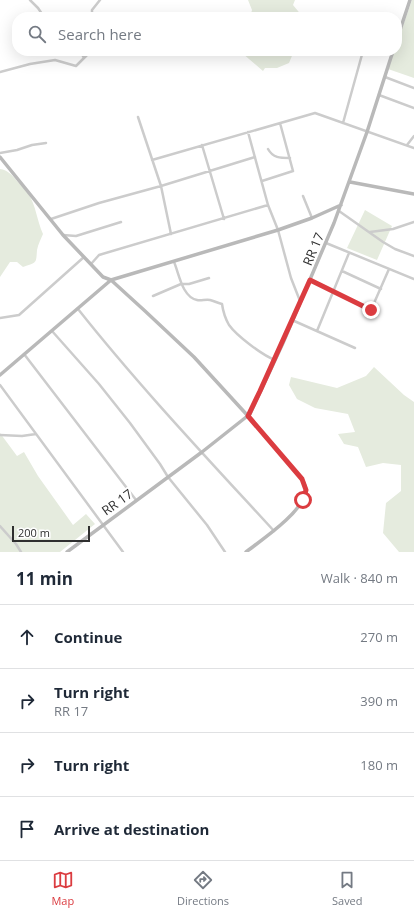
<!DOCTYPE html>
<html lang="en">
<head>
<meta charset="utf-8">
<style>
  body { margin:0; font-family:"Open Sans",sans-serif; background:#f2f2f3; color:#1f2937 }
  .scale { position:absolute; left:12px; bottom:10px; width:78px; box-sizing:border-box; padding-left:4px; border:2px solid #2f2f2f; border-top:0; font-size:11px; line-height:14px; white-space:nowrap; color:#2f2f2f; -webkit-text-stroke:3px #fff; paint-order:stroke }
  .stop { position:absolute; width:12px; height:12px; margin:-9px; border:3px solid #db3c40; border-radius:50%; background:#fff }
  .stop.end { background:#db3c40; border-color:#fff; box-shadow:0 1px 4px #0008 }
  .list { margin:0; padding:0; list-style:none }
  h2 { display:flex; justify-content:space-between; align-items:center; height:52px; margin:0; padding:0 16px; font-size:17px }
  h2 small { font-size:13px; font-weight:400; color:#747a83 }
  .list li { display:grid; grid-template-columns:26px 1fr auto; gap:12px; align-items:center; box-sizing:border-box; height:64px; padding:0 16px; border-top:1px solid #e0e1e3 }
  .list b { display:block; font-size:15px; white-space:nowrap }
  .list p { margin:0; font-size:13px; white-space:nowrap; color:#747a83 }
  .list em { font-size:13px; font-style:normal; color:#747a83 }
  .icon { flex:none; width:22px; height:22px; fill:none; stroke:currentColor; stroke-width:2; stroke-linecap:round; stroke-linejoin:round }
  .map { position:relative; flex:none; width:414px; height:552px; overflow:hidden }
  .search { position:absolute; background:#fff; box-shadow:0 4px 16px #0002; left:12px; right:12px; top:12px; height:44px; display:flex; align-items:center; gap:10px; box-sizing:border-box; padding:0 14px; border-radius:16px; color:#747a83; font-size:15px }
  .sheet { height:308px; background:#fff }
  nav { display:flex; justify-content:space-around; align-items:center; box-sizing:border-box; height:56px; border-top:1px solid #e0e1e3; background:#fff; font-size:11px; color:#747a83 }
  nav a { display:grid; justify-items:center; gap:2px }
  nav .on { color:#db3c40 }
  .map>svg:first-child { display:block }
</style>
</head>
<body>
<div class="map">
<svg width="414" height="552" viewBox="0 0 414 552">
  <rect width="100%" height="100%" fill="#fff"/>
  <!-- green -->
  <path fill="#e5ebde" d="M248,0h47l-2,5 10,12h-53l2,-7z
    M412,0h2v78l-26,-9 6,-18h3v-8z
    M203,51h91l-5,12 -12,5h-12l-2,3 -21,-18 -7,-2 -9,2 -23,-1z
    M0,169c8,1 12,6 17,12 4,4 8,8 11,12 8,12 9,28 15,41 -2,5 -5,10 -6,16 -1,14 0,12 -14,17l-6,-5h-7l-10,15z
    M365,210l27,16 -15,34 -30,-12z
    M374,367l30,28 10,7v150h-15l-16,-19 3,-30 15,-12v-26l-18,-2 -17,4 -8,-20 -14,-3 -6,-10 17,-2 -7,-18 -33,-6 -18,-9 -8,-14 2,-8 46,11 29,-12z
    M0,433l17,23 7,-4 14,24 35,49 13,-11 9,10 -35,28h-60z"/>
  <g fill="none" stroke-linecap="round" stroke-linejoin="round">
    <!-- street -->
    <path stroke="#ccc" stroke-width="2.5" d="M30,0l8,8 6,9
      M92,17v-7l8,-10
      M374,17l1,-3
      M80,51l4,7
      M0,72l30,-8 25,-4 21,6 15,-15
      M385,77l29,11
      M379,95l35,13
      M138,117l23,69 10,48
      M343,123l20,-72
      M248,132l20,73 10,25 13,48 9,23
      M202,145l22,74
      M407,145l7,-9
      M268,149c5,9 12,9 22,9
      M0,153l17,-3 15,-5 14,-2
      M152,160l163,-47 99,35
      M262,181l31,-10 -13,-48
      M303,196l9,22
      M339,211l44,31 12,7 19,7
      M51,219l48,-16 62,-17 94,-29
      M370,232l23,-3 21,-7
      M63,235l13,1 45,-14
      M326,243l88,36
      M174,262c5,11 8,35 23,38 4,1 9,-1 13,0 4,1 8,3 12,4 1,7 3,14 7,21 8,11 33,30 46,35
      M91,264l8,-9 169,-50
      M342,271l39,18
      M310,280l61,30 18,-41
      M153,296l28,-12h8l20,-6
      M78,309c61,77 129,149 196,222
      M0,318l19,-3 65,-58
      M292,320l63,28
      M52,331l47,53 31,39 30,41 8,13 39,48 18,27
      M317,331l32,-78
      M24,354l112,146
      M0,385l123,167
      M0,435l22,1 14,-2
      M0,526l16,18 5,8"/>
    <!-- secondary -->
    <path stroke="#b9b9b9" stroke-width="3.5" d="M397,39l13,-39
      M0,157l63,78 40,42 8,3 34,31 49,46 54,59 54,63c2,4 4,7 4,12 -3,21 -43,48 -60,61
      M350,182l64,12
      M0,375l111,-95 167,-50 34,-12 29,-13
      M67,552l135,-100 48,-38 33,-71 51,-120 33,-91 26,-81"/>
  </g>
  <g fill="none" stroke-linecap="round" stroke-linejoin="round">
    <!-- route -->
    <path stroke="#db3c40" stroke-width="5" d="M303,500l3,-10 -4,-11 -54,-63 12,-25 50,-111 61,30"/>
  </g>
  <g text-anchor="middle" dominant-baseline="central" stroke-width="4" stroke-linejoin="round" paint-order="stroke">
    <!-- street labels -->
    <g font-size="13" fill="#2f2f2f" stroke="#fff">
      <text transform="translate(313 249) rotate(-67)">RR 17</text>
      <text transform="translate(117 502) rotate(-36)">RR 17</text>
    </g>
  </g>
</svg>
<div class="scale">200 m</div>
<div class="stop" style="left:303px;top:500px"></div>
<div class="stop end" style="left:371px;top:310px"></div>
<div class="search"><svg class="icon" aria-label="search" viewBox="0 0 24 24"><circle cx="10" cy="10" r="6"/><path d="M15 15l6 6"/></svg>Search here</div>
</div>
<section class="sheet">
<h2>11 min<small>Walk · 840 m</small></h2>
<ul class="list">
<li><svg class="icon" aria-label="ahead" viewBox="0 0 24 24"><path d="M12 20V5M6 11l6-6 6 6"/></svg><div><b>Continue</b></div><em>270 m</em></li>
<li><svg class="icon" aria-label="right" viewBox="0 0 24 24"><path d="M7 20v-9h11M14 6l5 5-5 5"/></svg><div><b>Turn right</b><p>RR 17</p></div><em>390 m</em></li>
<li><svg class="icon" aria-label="right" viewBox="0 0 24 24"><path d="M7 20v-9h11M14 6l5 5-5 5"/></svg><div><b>Turn right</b></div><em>180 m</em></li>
<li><svg class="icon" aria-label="arrive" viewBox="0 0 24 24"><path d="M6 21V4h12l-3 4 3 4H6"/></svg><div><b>Arrive at destination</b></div></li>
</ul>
</section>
<nav>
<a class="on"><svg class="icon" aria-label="map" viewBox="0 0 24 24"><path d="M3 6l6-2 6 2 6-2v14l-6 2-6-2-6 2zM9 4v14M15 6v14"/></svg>Map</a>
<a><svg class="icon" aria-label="directions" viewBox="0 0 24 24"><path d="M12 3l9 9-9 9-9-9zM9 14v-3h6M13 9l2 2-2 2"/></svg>Directions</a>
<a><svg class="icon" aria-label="saved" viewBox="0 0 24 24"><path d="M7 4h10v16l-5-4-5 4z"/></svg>Saved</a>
</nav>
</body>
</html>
